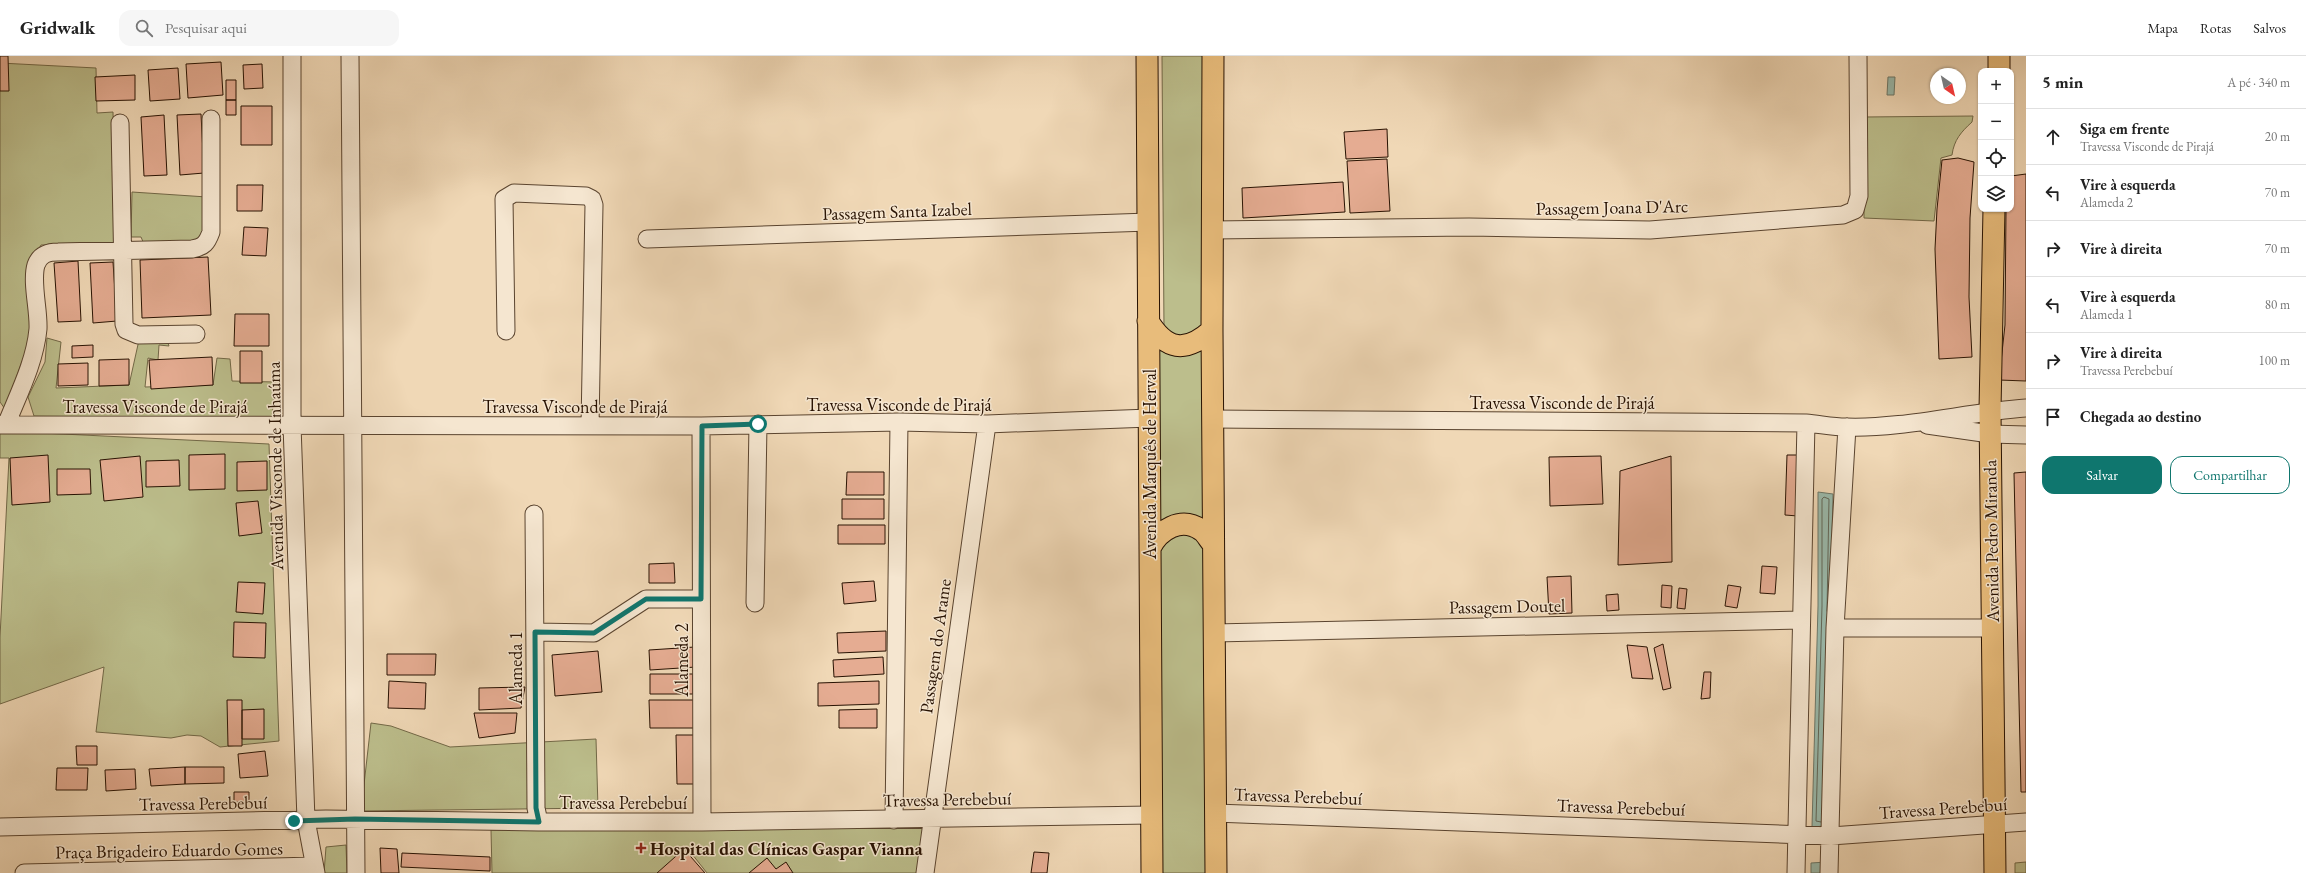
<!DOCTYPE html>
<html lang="pt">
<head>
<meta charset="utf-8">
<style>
  body { margin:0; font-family:"EB Garamond",serif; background:#f6f6f6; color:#222 }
  .controls { position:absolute; right:12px; top:12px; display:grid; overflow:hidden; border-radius:8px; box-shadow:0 1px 3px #0004 }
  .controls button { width:36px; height:36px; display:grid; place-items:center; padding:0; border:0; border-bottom:1px solid #e0e0e0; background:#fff; color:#222; font:20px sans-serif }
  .compass { position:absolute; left:1930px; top:12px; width:36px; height:36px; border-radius:50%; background:#fff; box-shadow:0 1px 3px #0004; rotate:146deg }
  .stop { position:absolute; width:12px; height:12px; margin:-9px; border:3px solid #0f766e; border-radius:50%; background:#fff }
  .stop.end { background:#0f766e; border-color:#fff; box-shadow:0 1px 4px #0008 }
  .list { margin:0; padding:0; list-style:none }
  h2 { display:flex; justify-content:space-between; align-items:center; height:52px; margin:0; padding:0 16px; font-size:17px }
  h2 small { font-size:13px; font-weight:400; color:#767676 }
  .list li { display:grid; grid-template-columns:26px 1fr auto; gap:12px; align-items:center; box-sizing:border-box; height:56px; padding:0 16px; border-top:1px solid #e0e0e0 }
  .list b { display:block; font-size:15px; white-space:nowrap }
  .list p { margin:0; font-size:13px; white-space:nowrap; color:#767676 }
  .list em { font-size:13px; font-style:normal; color:#767676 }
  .actions { display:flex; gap:8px; padding:12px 16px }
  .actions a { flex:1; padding:9px 0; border:1px solid #0f766e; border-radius:12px; text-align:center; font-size:14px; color:#0f766e }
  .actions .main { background:#0f766e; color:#fff }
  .icon { flex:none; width:22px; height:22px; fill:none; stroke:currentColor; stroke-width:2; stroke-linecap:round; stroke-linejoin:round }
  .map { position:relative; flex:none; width:2026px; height:817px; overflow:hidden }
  header { display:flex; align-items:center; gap:24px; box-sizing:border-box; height:56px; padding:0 20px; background:#fff; border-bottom:1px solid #e0e0e0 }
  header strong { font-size:19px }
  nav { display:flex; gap:22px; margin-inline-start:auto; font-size:14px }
  .search { width:280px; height:36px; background:#f6f6f6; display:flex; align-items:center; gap:10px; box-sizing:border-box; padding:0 14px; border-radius:12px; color:#767676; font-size:15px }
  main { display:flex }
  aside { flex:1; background:#fff }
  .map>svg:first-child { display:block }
</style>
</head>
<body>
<header>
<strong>Gridwalk</strong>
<div class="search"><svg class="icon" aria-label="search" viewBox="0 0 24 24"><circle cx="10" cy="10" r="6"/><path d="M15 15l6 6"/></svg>Pesquisar aqui</div>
<nav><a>Mapa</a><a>Rotas</a><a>Salvos</a></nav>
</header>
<main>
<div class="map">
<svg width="2026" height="817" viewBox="0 0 2026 817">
  <rect width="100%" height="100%" fill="#f0d8b6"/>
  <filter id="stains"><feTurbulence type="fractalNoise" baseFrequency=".005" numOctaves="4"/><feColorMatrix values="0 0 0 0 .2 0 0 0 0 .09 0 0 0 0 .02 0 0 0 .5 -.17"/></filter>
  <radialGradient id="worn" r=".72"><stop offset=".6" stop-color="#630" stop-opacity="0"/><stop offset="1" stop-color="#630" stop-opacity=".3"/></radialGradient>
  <!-- green -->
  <path fill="#bcbe8c" stroke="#726847" d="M1162,0h42l2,264 -8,12 -20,7 -14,-9z
    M0,7l96,5 1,45 16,-1 3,131 -75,2 -12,20 4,66 -28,78 -5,-7z
    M1973,60l-1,6c-11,10 -18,18 -20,33l-11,3 -7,63 -70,-3v-101z
    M132,136l75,5v31l-12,17 -51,-1 -3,-7h-10z
    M47,282l14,4 -5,46 73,-3 10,-45 27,-2 3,8 -10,-1 -1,15 -10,-2 -3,29 68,-2 4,-27 13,1 2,22 43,1 -3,36 -238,-2 -6,-19 17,-35z
    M1209,282l-2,190 -49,-4 1,-182z
    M0,375l269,13 10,297 -59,6 -19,-11 -14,-1 -16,3 -75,-6 8,-65 -104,37v-67l9,-179h-9z
    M1178,474l26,9 4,334h-47l-4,-327z
    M371,667l20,3 59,21 146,-8 2,69 -237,3z
    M927,768l-6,49h-214l-19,-24 -30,24h-166l-1,-43z
    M346,789l1,28h-23l2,-26z
    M2026,806v11h-11v-10z"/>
  <!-- water -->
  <path fill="#9abaac" stroke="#6c7768" d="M1888,21h7l-1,18h-7z
    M1818,436l15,2 -8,332 -13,1 6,-221z
    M1826,806l-1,11h-14v-10z"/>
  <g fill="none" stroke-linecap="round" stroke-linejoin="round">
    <!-- shore -->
    <path stroke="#616657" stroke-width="1" d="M1821,766l-5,-1 6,-215v-107l2,-2 5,2 -2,112"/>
  </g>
  <!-- building -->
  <path fill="#e5ac92" stroke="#281202" d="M0,0h8l1,35h-9z
    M221,6l2,33 -35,3 -2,-34z
    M262,8l1,24 -19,1 -1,-24z
    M178,12l2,31 -30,2 -2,-31z
    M135,19v25l-39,1 -1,-24z
    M226,24h10v20h-10z
    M226,44h10v15h-10z
    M241,50h31v39h-31z
    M201,58l3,59 -24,2 -3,-60z
    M164,59l3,60 -23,1 -3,-59z
    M1387,73l1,28 -42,2 -2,-27z
    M1958,102l16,4 -4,56 -1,79 3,60 -33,2 -4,-110 2,-40 5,-49z
    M1387,103l3,52 -40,2 -3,-52z
    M2026,118v207l-27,-1 6,-55 1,-116h5v-33z
    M1343,126l2,30 -102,6 -1,-30z
    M237,129h26l-1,26h-25z
    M244,171l24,1 -2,28 -24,-1z
    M208,201l3,58 -69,3 -2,-58z
    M78,205l3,60 -23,1 -4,-59z
    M113,206l4,59 -24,2 -3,-60z
    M235,258h34v32h-35z
    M93,289v12l-21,1v-12z
    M240,295h22v32h-22z
    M212,301l1,28 -62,4 -2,-29z
    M129,303v26l-30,1v-26z
    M88,307v22l-30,1v-22z
    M225,398v35l-36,1v-35z
    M48,399l2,47 -38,3 -2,-47z
    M1787,399h12l-1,61 -13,-1z
    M140,400l3,41 -39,4 -4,-41z
    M1601,400l2,48 -53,2 -1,-49z
    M1671,400l1,106 -54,3 2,-94z
    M179,404l1,26 -34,1v-26z
    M267,405v29l-30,1v-29z
    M57,413h33l1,25 -34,1z
    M847,416h37v23h-38z
    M2026,416v320h-5l-7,-319z
    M842,443h42v20h-42z
    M258,445l4,32 -23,3 -3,-33z
    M838,469h47v19h-47z
    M674,507l1,20h-26v-19z
    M1762,510l15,1 -2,27 -15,-1z
    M1571,520l1,37 -23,1 -2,-37z
    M874,525l2,20 -32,3 -2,-21z
    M238,526l27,1 -2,31 -27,-2z
    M1662,529l10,1 -1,22 -10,-1z
    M1728,529l13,2 -4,21 -12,-2z
    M1679,532l8,1 -2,20 -8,-1z
    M1618,538l1,16 -12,1 -1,-16z
    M234,566l32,1 -1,35 -32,-1z
    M886,575v20l-48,2 -1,-20z
    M1663,588l8,44 -8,2 -9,-42z
    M1627,589l20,2 6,32 -21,-1z
    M695,591l1,20 -46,3 -1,-20z
    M598,595l4,41 -47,4 -3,-41z
    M387,598h49l-1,21h-48z
    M883,601l1,17 -50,3 -1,-17z
    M1704,616h7l-1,26 -9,1z
    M650,618h43v20h-43z
    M389,625l37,2 -1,26 -37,-1z
    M879,625v23l-61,2v-23z
    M525,631l-4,21 -42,2v-22z
    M227,644h15v46h-14z
    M649,644h45v28h-44z
    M264,653v30h-22v-29z
    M877,653v19h-38v-18z
    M474,657h43l-2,20 -36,5z
    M676,679h18l1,49h-18z
    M76,690h21v19h-20z
    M265,695l3,25 -28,2 -2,-24z
    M185,711h39v16l-39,1z
    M185,711v17l-34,2 -2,-17z
    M57,712h31l-1,22h-31z
    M135,713l1,20 -30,2 -1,-21z
    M234,736h15v10h-15z
    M380,792l17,1 2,24h-18z
    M684,793l21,24h-48z
    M1034,796l15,1 -2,20h-16z
    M402,797l88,4v14l-89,-4z
    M767,802l9,11 10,-7 7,11h-44z"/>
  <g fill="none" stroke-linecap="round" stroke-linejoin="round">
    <!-- minor casing -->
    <g stroke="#5a442f" stroke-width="19">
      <path id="minor" d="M292,0v369l14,395 10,53
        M350,0l6,817
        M120,67l4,201 2,6 12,5 58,-1
        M1213,174l256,-3 181,3 193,-15 12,-5 4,-14 -1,-140
        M647,183l502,-17
        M506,275l-2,-132 10,-6 72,3 6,3 2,6 -4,221
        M1213,363l593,4c13,1 27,4 40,4 57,2 122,-15 180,-19
        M0,369l701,1 198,-4 88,2 163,-6
        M6,369c12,-30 29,-63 32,-96 1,-19 -7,-47 -2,-64 4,-11 12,-13 22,-13l134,-3c12,-2 15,-6 19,-17v-113
        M1927,369l63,9 36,1
        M701,370l1,396
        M534,458l2,294 3,14
        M755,547l3,-179
        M1835,572h157
        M535,576l59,1 52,-34h55
        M1214,577l587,-13
        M1215,757l616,23 195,-14
        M894,764l5,-398
        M0,771l326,-8 213,3h163l449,-7
        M24,817l290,-7
        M925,817l62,-449
        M1796,817l10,-450
        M1829,817l6,-245 12,-201"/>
    </g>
    <!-- major casing -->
    <g stroke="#281202" stroke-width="23">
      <path id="major" d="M1147,0l5,817
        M1213,0l-1,274 4,543
        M1999,15v-15
        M1994,153l-4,201 5,463
        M1148,265c18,29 37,33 64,9
        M1150,492c9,-18 31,-32 51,-18 5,3 8,10 12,14"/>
    </g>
    <!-- minor -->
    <use href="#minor" stroke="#f5e6d0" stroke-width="17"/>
    <!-- major -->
    <use href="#major" stroke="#e8bc7b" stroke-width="21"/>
  </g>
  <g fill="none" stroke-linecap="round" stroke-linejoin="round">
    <!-- route -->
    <path stroke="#0f766e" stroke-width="5" d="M294,765l61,-2 184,3 -3,-14 -1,-176 59,1 52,-34h55l1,-173 56,-2"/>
  </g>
  <!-- markers -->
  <path fill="#8f2418" stroke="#f5e6d0" stroke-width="1.5" d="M639 786h4v4h4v4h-4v4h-4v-4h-4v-4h4z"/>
  <g text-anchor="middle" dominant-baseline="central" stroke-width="3" stroke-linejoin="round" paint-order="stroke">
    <!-- street labels -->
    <g font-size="18" fill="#281202" stroke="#f5e6d0">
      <text transform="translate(1612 151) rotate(-1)">Passagem Joana D'Arc</text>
      <text transform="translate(897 155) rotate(-2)">Passagem Santa Izabel</text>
      <text x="1562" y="346">Travessa Visconde de Pirajá</text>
      <text x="899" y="348">Travessa Visconde de Pirajá</text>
      <text x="155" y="350">Travessa Visconde de Pirajá</text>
      <text x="575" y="350">Travessa Visconde de Pirajá</text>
      <text transform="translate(1149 408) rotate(-90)">Avenida Marquês de Herval</text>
      <text transform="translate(275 410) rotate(-91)">Avenida Visconde de Inhaúma</text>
      <text transform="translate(1991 485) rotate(-91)">Avenida Pedro Miranda</text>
      <text transform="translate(1507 550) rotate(-1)">Passagem Doutel</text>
      <text transform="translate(935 590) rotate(-82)">Passagem do Arame</text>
      <text transform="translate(681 604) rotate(-90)">Alameda 2</text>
      <text transform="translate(515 612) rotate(-90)">Alameda 1</text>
      <text transform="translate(1298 740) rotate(2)">Travessa Perebebuí</text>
      <text transform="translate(947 743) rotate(-1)">Travessa Perebebuí</text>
      <text x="623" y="746">Travessa Perebebuí</text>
      <text transform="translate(203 747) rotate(-1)">Travessa Perebebuí</text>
      <text transform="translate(1621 751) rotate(2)">Travessa Perebebuí</text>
      <text transform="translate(1943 752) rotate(-4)">Travessa Perebebuí</text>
      <text transform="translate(169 794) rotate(-1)">Praça Brigadeiro Eduardo Gomes</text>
    </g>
    <!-- poi labels -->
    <g font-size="18" font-weight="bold" fill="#281202" stroke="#f5e6d0" text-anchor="start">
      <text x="650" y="792">Hospital das Clínicas Gaspar Vianna</text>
    </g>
  </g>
  <rect width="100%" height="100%" filter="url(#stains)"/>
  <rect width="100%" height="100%" fill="url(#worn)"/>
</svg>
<div class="controls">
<button>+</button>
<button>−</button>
<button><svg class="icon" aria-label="locate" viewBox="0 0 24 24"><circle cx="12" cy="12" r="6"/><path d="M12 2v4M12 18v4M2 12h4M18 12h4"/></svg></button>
<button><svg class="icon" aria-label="layers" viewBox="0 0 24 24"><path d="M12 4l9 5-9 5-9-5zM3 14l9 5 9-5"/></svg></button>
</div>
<svg class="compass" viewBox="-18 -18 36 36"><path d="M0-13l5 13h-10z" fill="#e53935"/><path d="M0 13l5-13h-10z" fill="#767676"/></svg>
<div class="stop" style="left:758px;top:368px"></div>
<div class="stop end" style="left:294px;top:765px"></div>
</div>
<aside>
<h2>5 min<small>A pé · 340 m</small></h2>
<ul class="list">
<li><svg class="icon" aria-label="ahead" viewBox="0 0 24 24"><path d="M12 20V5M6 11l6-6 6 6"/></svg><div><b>Siga em frente</b><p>Travessa Visconde de Pirajá</p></div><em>20 m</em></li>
<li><svg class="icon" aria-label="left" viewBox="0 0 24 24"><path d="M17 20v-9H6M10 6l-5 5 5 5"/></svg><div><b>Vire à esquerda</b><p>Alameda 2</p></div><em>70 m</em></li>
<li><svg class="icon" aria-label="right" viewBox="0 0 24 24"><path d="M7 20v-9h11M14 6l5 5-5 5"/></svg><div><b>Vire à direita</b></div><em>70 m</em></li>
<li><svg class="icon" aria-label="left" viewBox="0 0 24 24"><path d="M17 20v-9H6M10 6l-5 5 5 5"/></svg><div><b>Vire à esquerda</b><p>Alameda 1</p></div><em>80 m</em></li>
<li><svg class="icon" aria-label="right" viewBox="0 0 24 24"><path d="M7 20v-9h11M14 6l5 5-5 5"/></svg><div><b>Vire à direita</b><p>Travessa Perebebuí</p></div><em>100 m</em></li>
<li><svg class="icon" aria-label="arrive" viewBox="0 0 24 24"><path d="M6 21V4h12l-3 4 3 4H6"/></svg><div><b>Chegada ao destino</b></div></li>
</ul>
<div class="actions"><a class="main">Salvar</a><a>Compartilhar</a></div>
</aside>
</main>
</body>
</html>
